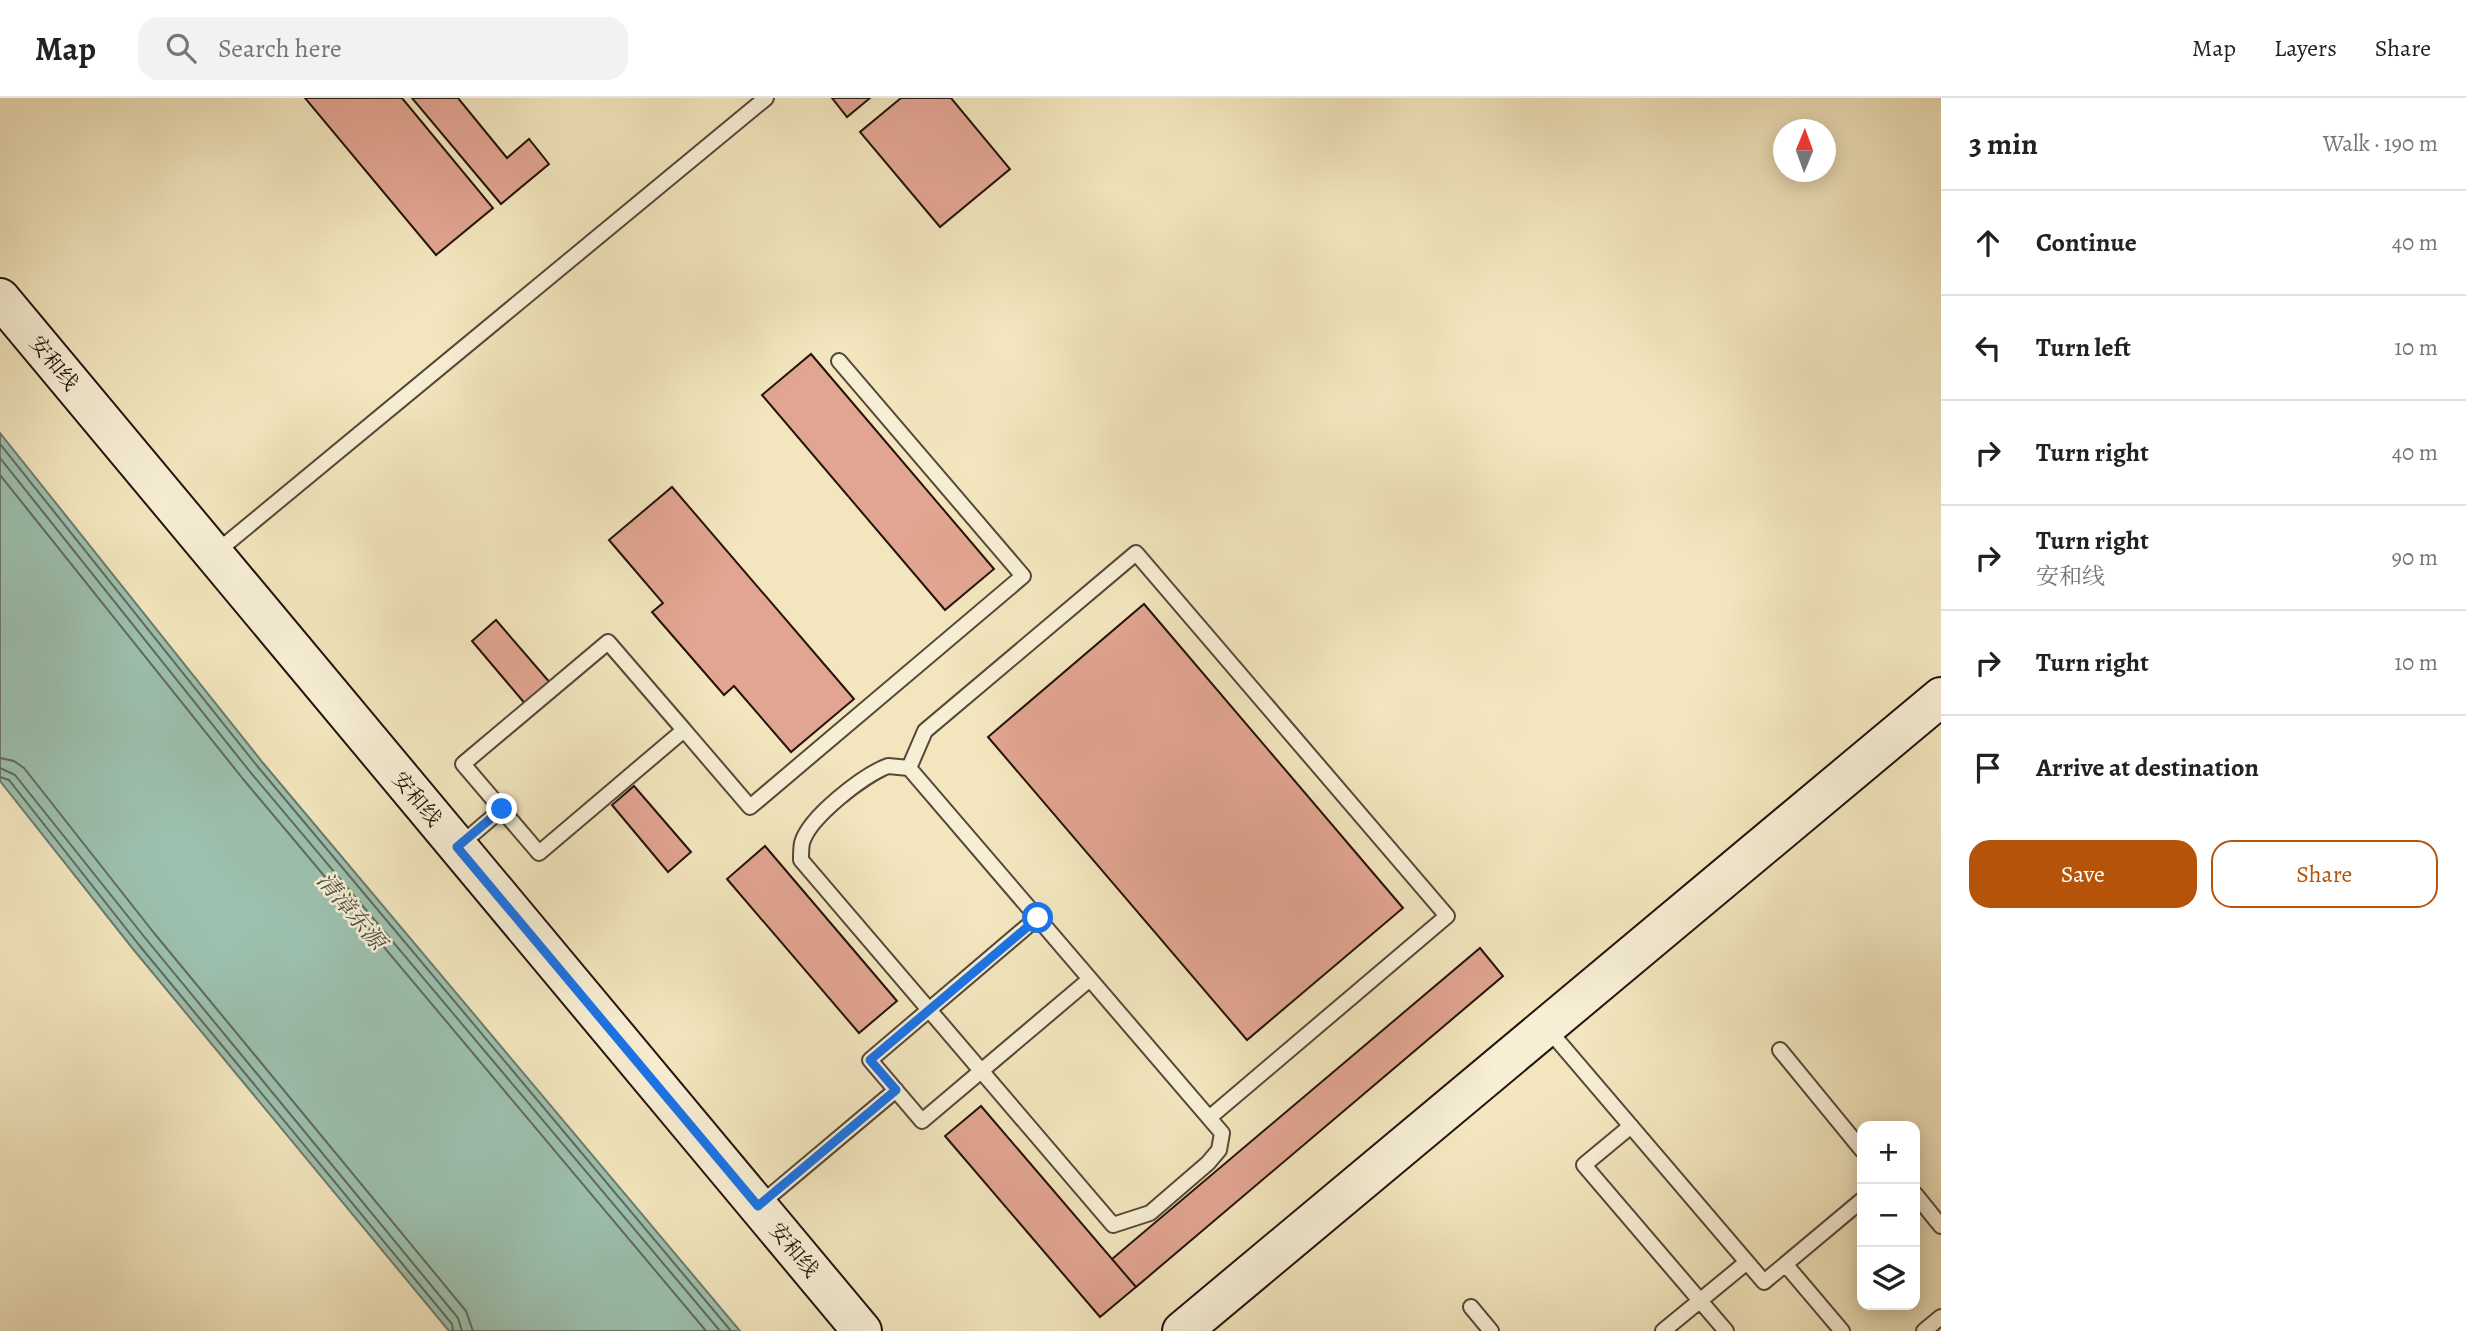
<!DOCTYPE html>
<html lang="en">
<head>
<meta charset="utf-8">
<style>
  body { margin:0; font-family:Alegreya,"Noto Serif SC",serif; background:#f2f2f2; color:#222 }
  .controls { position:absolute; right:21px; bottom:21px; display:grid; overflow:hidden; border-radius:14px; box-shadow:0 4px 18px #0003 }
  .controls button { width:63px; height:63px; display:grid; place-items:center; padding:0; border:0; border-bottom:2px solid #e0e0e0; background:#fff; color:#222; font:35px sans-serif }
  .compass { position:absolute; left:1773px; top:21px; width:63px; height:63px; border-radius:50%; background:#fff; box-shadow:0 4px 18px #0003; rotate:1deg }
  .stop { position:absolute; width:21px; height:21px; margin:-16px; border:5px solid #1a73e8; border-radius:50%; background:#fff }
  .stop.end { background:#1a73e8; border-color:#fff; box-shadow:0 2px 7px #0008 }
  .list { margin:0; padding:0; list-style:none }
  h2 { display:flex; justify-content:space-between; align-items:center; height:91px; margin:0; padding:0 28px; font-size:30px }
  h2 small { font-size:23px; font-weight:400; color:#767676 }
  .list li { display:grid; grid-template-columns:46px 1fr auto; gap:21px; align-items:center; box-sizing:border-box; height:105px; padding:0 28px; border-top:2px solid #e0e0e0 }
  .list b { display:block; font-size:26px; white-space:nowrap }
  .list p { margin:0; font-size:23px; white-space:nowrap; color:#767676 }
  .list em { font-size:23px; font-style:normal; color:#767676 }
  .actions { display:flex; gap:14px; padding:21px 28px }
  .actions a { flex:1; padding:16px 0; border:2px solid #b45309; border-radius:21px; text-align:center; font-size:24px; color:#b45309 }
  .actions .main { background:#b45309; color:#fff }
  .icon { flex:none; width:38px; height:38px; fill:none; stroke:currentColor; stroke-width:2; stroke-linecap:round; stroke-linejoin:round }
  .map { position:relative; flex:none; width:1941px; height:1233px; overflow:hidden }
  header { display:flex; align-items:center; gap:42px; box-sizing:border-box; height:98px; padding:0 35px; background:#fff; border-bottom:2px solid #e0e0e0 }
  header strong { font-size:33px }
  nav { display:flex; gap:38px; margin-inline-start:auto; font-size:24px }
  .search { width:490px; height:63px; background:#f2f2f2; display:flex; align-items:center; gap:18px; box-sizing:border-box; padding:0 24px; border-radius:21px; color:#767676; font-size:26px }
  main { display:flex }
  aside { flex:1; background:#fff }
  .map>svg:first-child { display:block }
</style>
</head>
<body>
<header>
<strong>Map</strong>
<div class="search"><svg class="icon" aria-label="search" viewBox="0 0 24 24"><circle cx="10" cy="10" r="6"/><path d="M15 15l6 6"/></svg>Search here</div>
<nav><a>Map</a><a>Layers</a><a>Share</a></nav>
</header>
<main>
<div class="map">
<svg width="1941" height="1233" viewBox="0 0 1941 1233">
  <rect width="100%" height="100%" fill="#f3e6be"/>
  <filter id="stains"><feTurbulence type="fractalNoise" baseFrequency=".00286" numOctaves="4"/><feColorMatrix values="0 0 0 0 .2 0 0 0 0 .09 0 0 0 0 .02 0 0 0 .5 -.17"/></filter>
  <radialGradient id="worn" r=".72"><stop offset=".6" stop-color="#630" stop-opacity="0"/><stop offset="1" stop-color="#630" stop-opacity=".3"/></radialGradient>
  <!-- water -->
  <path fill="#9cc0ae" stroke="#6c7a6d" stroke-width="2" d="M0,335l263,330 477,568h-291l-316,-382 -133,-168z"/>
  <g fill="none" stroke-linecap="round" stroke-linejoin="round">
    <!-- shore -->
    <path stroke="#60695d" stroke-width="2" d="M0,346l258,323 473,564
      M0,360l251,315 469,558
      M0,377l243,304 463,552
      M0,660l14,3 10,7 130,165 312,378 7,20
      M0,670l15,7 131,164 312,379 4,13
      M0,679l9,3 130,165 313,379 1,7"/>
  </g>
  <!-- building -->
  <path fill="#e2a591" stroke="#23120c" stroke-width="2" d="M305,0h97l91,110 -57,47z
    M412,0h46l49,60 22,-19 20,25 -48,40z
    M832,0h38l-23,19z
    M901,0h50l59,71 -70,58 -80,-95z
    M811,256l183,215 -49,41 -183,-215z
    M672,389l182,212 -63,53 -57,-66 -10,9 -72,-83 11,-9 -54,-63z
    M1144,506l259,304 -156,132 -259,-303z
    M496,522l56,65 -25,21 -55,-65z
    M634,688l57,66 -23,20 -56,-67z
    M765,748l132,155 -38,32 -132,-154z
    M1480,850l23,28 -367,311 -24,-28z
    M981,1008l155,181 -36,30 -155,-181z"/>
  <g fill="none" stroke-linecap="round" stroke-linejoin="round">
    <!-- lane casing -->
    <g stroke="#574738" stroke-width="18">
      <path id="lane" d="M214,456l552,-456
        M608,544l76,88 -145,123 -76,-89z
        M684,632l66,77 273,-231 -184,-215
        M888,668l21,2 313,365 -3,17 -11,13 -58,50 -37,12 -312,-365c0,-6 0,-12 1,-17 7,-26 62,-68 86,-77z
        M909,670l16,-37 211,-178 311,363 -238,202
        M460,747l42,-36
        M1037,820l-167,142 52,61 168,-142
        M1547,930l217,254 98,-82
        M1780,952l82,100
        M1631,1028l-47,39 142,166
        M1915,1096l26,32
        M758,1108l138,-116
        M1786,1167l56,66
        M1471,1209l20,24
        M1663,1233l84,-69
        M1924,1233l17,-14"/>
    </g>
    <!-- secondary casing -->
    <g stroke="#23120c" stroke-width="42">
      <path id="secondary" d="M0,200l862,1033
        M1182,1233l759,-634"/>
    </g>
    <!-- lane -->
    <use href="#lane" stroke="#f7efd5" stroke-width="14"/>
    <!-- secondary -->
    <use href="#secondary" stroke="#f7efd5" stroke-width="38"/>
  </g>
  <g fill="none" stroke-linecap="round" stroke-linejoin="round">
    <!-- route -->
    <path stroke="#1a73e8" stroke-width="9" d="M502,711l-45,38 301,359 138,-116 -26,-30 168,-142"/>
  </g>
  <g text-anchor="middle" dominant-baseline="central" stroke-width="5" stroke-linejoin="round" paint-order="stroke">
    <!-- street labels -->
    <g font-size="21" fill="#23120c" stroke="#f7efd5">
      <text transform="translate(54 265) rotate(51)">安和线</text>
      <text transform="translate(417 701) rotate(50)">安和线</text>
      <text transform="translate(794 1152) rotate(50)">安和线</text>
    </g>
    <!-- water labels -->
    <g font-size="23" font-style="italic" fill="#4d4f45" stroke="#f7efd5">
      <text transform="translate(351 813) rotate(50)">清漳东源</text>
    </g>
  </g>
  <rect width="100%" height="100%" filter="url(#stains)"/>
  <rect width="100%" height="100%" fill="url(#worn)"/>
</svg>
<div class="controls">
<button>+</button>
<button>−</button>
<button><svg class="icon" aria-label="layers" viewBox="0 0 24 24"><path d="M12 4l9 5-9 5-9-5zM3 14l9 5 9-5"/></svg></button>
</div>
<svg class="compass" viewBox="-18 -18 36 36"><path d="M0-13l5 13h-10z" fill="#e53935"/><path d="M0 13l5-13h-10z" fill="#767676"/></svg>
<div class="stop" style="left:1038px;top:820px"></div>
<div class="stop end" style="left:502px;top:711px"></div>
</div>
<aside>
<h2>3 min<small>Walk · 190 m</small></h2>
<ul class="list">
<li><svg class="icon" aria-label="ahead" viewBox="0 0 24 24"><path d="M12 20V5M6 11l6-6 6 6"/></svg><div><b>Continue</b></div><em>40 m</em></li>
<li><svg class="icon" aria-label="left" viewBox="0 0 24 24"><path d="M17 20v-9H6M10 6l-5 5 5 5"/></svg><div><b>Turn left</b></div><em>10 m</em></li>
<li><svg class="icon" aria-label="right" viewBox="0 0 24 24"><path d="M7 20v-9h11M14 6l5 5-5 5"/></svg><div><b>Turn right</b></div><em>40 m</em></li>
<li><svg class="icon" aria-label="right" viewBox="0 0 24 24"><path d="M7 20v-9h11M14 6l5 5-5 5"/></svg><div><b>Turn right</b><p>安和线</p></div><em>90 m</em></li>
<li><svg class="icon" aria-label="right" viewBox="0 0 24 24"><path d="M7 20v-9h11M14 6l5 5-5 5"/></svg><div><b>Turn right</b></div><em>10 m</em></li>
<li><svg class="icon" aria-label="arrive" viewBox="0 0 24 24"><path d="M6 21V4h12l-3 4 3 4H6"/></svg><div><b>Arrive at destination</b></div></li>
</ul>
<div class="actions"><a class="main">Save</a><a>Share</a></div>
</aside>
</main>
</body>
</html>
